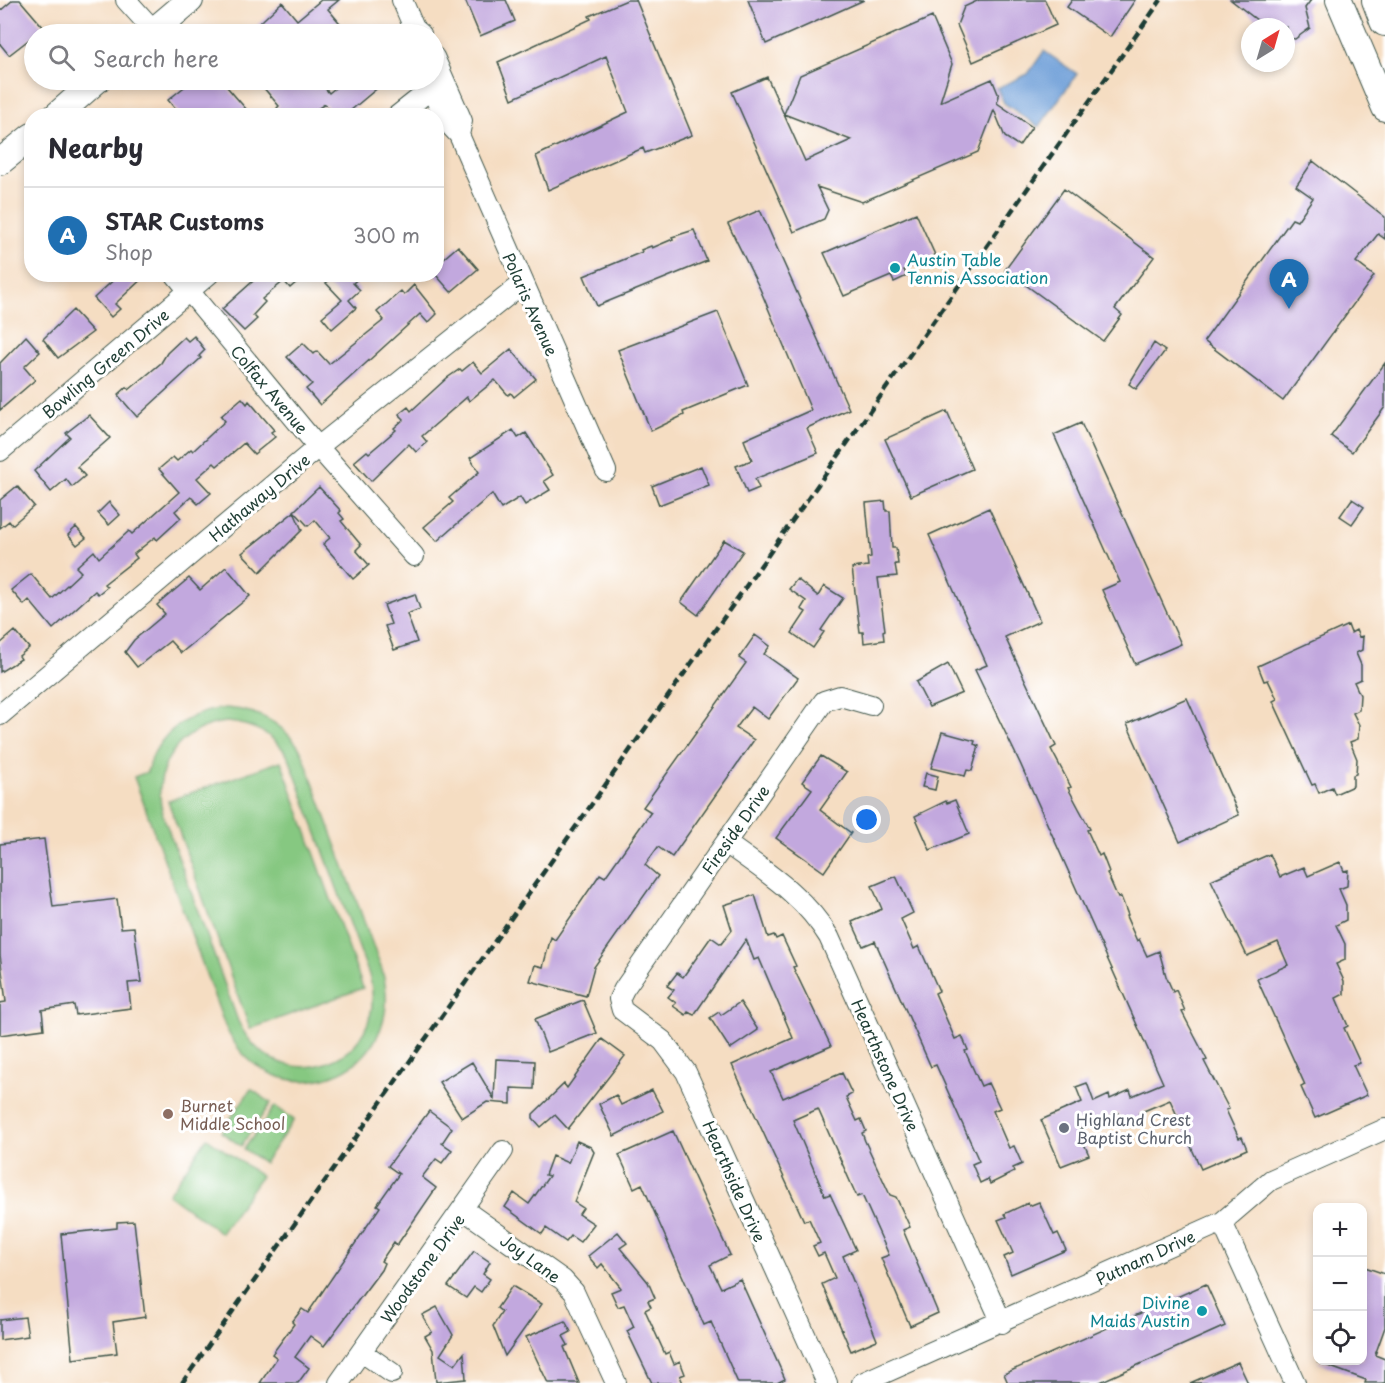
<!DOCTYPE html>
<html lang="en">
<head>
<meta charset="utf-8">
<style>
  body { margin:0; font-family:"Playpen Sans",sans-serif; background:#f7f7f7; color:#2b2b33 }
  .controls { position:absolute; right:18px; bottom:18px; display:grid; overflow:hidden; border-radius:12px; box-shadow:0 3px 9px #0003 }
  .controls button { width:54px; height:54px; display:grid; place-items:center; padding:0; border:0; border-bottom:2px solid #e1e1e2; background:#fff; color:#2b2b33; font:30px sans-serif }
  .compass { position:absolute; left:1241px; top:18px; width:54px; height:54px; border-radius:50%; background:#fff; box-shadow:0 3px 9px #0003; rotate:37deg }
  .you { position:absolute; left:867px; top:820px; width:21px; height:21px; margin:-15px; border:4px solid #fff; border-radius:50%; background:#1a73e8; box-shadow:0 0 0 9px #1a73e833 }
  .badge { display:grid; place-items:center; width:39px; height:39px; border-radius:50%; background:#1f6fb2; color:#fff; font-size:20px; font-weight:700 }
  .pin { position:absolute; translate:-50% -50px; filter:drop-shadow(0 2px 3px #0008) }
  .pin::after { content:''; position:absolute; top:32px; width:21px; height:18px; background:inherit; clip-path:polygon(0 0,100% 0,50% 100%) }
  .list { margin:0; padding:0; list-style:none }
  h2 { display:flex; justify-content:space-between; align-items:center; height:78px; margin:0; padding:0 24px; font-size:26px }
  h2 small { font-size:20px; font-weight:400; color:#7c7c81 }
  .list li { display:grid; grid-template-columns:39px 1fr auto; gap:18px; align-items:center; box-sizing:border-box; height:96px; padding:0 24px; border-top:2px solid #e1e1e2 }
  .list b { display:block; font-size:22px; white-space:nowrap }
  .list p { margin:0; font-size:20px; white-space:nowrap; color:#7c7c81 }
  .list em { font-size:20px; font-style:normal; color:#7c7c81 }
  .icon { flex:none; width:33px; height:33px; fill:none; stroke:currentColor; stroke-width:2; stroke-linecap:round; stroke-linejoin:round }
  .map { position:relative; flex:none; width:1385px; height:1383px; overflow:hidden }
  .search { position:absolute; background:#fff; box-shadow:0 3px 9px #0003; left:24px; top:24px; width:420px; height:66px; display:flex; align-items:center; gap:15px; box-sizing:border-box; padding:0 21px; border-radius:33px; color:#7c7c81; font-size:22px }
  .panel { position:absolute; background:#fff; box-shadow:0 3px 9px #0003; left:24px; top:108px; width:420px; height:174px; border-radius:24px }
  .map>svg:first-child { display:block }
</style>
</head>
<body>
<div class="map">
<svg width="1385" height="1383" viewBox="0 0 1385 1383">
  <rect width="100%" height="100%" fill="#fff"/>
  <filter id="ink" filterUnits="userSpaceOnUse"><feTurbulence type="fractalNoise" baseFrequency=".0167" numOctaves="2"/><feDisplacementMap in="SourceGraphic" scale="12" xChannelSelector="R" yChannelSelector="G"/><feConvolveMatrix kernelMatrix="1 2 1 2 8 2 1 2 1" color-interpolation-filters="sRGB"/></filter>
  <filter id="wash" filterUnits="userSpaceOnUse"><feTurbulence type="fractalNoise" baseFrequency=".008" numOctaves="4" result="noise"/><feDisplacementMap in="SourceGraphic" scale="24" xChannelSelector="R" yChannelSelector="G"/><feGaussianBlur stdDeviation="1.35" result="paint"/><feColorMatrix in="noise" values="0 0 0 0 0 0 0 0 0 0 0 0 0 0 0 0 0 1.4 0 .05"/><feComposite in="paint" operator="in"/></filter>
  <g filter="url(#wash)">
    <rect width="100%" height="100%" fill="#f5ddc2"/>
    <!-- green -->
    <path fill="#86c881" stroke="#52825a" stroke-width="1.5" fill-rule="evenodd" d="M226,708c33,2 58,15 76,44l80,218c30,106 -111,157 -157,56l-91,-249 13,-5c10,-39 41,-60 79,-64zM226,722c28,2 49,13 63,36l80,217c24,88 -92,130 -131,46l-75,-206c-13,-47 16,-88 63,-93z
      M281,761l82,227 -113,41 -82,-228z
      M251,1089l20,14 -30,43 -20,-14z
      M275,1106l19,14 -30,43 -20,-14z
      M207,1138l54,38 -40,57 -53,-39z"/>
    <!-- water -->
    <path fill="#6e9fd8" stroke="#466e86" stroke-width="1.5" d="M1044,51l33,23 -38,53 -35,-24 -7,-15 31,-14z"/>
    <g id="blocks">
      <!-- building -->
      <path fill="#c2a8de" d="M13,0h7l24,28 -35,27 -9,-11v-33z
        M321,0h18l-11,9 16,19 -8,6h-88l34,-32 15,18z
        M465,0h41l9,21 -35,15z
        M627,0h9l56,135 -47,18 -2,-5 -95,42 -12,-34 92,-44 -22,-56 -94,43 -14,-37 93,-43 -2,-3z
        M748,0h116l-98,44z
        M979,0h66l11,25 -83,37 -16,-37 7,-18z
        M1072,0h63l-25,37 -43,-30z
        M1231,0h80l-6,8 5,20 -15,11 -9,-1v-11h-20z
        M932,17l20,47 -12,38 52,-23 7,17 -2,7 35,24 -13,19 -14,-9 -11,-27 -16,42 -116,50 -45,-15 11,23 -4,9 -30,13 -62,-140 35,-15 38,84 46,-21 -67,-26 16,-39z
        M193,80h28l25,29 -8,7h-57l-13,-16z
        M257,80h61l11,13 16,-13h42l-43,36h-9l-10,-12 -19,12h-23l-6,-8 2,-2z
        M1313,161l72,56v22l-7,-5 -22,28 18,14 -91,125 -79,-60 88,-122 5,2 16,-23 -17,-12z
        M1064,189l90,68 -39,52 7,6 -19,26 -98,-71z
        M760,210l89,199 -42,19 11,25 -63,26 4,9 -12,5 -11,-27 16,-6 -8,-20 67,-30 -51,-121 -32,-65z
        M916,213l19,42 -31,15 3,6 -13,6 -3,-6 -47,20 -20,-43z
        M694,230l13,31 -110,45 -13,-30 58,-24 -1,-2 10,-4 1,2 21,-9 -1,-2z
        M458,246l20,23 -27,23 -15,-17v-10z
        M120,274h27l-32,30 5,5 -9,8 -17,-19z
        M261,274h45l-16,14 -6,-7 -22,18 3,3 -12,13 4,4 -13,12 -22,-22z
        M335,274h28l-10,9 7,7 -11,10 7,8 -24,21 -10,-12 20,-17 -16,-17z
        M414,285l23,29 -9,9 -8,-9 -100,91 -14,-16 6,-5 -25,-27 16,-14 11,11 3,-3 12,13 55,-44 -7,-8 24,-21 3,4z
        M73,310l20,22 -35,26 -15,-19z
        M718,312l30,73 -65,27 1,3 -33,16 -33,-81z
        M26,336l14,16 -16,15 11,13 -35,30v-47z
        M194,336l11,14 -6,6 2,2 -64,59 -19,-22 9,-8 2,3 32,-27 6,-10 17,-16 4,4z
        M1154,343l11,8 -29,38 -7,-5z
        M511,349l25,30 -22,18 -3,-4 -3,2 -13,-15 -26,21 -2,-4 -45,39 5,6 -11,10 -7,-8 -38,37 -17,-19 13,-11 2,2 27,-23 -2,-2 10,-9 -5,-5 9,-7 3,4 36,-33 13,-9 2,2 11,-9 9,11z
        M1385,363v44l-33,45 -21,-16z
        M242,398l5,6 2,-3 25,29 -3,2 4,5 -21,17 -10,-11 -27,23 -3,-3 -17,15 14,15 -13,11 -7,-7 -16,14 6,7 -24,22 -2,-3 -21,17 3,4 -33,26 3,3 -9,7 -3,-3 -42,38 -24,-29 -5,5 -13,-15 20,-16 21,25 29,-27 -5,-5 18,-16 5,7 30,-27 3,3 47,-42 -20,-23 14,-12 4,4 14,-12 2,2 32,-30 -4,-5z
        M947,411l25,58 -61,27 -26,-57z
        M89,415l21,23 -33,29 8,9 -13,11 -6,-8 -15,13 -17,-21 36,-34 -4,-4z
        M1081,423l100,221 -46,20 -33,-74 18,-8 -66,-147z
        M513,430l5,8 8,-5 27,42 -9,6 6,9 -25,15 -5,-8 -19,12 -9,-15 -55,47 -13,-14 29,-25 -4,-4 30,-26 -9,-14z
        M701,466l8,19 -50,20 -7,-19z
        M17,486l17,20 -22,19 -3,-4 -9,7v-28z
        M319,487l22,24 -2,2 5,6 -3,2 20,24 -5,5 13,15 -16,14 -30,-35 7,-6 -15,-18 -7,6 -14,-15z
        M1352,499l12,8 -12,17 -12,-8z
        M885,501l1,10h4l2,37h4l2,16h-3l2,12 -19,2 7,52 -2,1 1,9 -20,3 -1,-11h-3l-8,-64 16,-2 -1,-8 4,-1 -5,-54z
        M109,502l11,13 -11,10 -11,-12z
        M989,508l51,113 -35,16 51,109 -5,3 20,38 -3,1 22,41 -3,1 12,26 3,-2 7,18 -2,1 11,25 3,-1 7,18 -2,1 11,25 2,-2 8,17 12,-5 7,25 7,16 3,-2 9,21 -3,1 25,48 -3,1 25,48 -3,1 13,28 3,-1 5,12 -46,20 -31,-69 -31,13 2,4 -17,8 -6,-12 -40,17 11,25 -28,11 -20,-46 41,-18 -6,-15 11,-4 7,19 15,-7 1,4 20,-9 2,6 31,-13 -143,-320 -45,-93 12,-5 -58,-130z
        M294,512l8,18 -42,42 -18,-19z
        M76,527l10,11 -9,7 -9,-10z
        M724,540l19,11 -45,64 -17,-13z
        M226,567l24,29 -69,57 -11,-12 -33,26 -12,-15 9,-12 31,-26 -8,-9 32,-27 11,12z
        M797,579l21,17 6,-10 19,12 -22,32 3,2 -11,16 -21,-15 14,-21 -5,-3 5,-8 -17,-12z
        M415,594l5,15 -13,5 10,28 -23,8 -9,-24 6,-2 -7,-19z
        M1348,625l3,8 5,-3 3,7 4,-1 -1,14 -6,3 5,12v14l-7,3 6,13 -1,15 -6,3 6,12 -1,14 -8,3 7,17 -1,15 -3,1v11l-18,8 -3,-7 -13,6 -4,-9 -3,1 -39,-84 4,-2 -9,-19 -4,1 -6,-15z
        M15,631l14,17 -10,8 2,3 -21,13v-28z
        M755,635l15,11 -6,8 34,24 -30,41 -16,-12 -16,21 18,12 -82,117 -14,-10 -13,18 13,11 -64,91 -8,29 -56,-15 5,-16 8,2 8,-30 4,3 45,-66 5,3 46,-65 -8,-5 103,-144 -7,-5z
        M948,664l14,29 -33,14 -13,-25z
        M1187,698l52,117 -59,27 -53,-118z
        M942,732l33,9 -1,3 5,2 -7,25 -5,-1 -2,6 -34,-8z
        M821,756l26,16 -27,38 31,23 -27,39 -48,-34 36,-49 -10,-7z
        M926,773l12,3 -3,14 -13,-3z
        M955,800l14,34 -39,16 -15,-34 31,-15 1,2z
        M44,839l9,68 64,-8 4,29 13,-1 7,55 -13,1 3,25 -55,7 -2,-10 -32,5 2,19 -44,6v-32l6,-1 -6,-47v-111z
        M1270,854l10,23 24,-10 4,9 32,-14 4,9 4,-1 -1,16 -8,3 7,16v15l-10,5 9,19v16l-9,4 8,17v13l-8,4 12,28 -4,2 16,35 -7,2 14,30 -52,23 -14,-31 4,-2 -48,-106 31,-14 -10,-23 -31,14 -36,-76z
        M896,876l17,37 -12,6 13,30 5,-3 20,45 -4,2 20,46 7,-3 6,14 -3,1 16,35 7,-3 12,25 -7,3 16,37 5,-2 8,18 -9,4 1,4 -24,12 -2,-5 -8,4 -8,-19 7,-3 -43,-96 -5,2 -56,-126 -12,5 -11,-24 30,-13 -10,-23z
        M755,895l13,42 6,-2 2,4 6,-3 14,30 -3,1 38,79 -60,26 12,26 59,-25 10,21 -6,3 11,24 4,-2 5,12 -4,2 3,8 25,54 6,2 14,30 -7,3 35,83 -28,13 -29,-68 8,-3 -27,-60 -5,2 -39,-88 -25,11 32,76 5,-2 26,56 -13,6 34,84 -26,11 -29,-67 13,-6 -11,-25 -6,3 -5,-10 7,-3 -11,-24 -5,2 -72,-156 61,-27 -34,-80 -5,2 -8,-21 -52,76 -6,-3 -2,3 -13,-9 3,-3 -8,-6 6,-7 -7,-4 10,-13 6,4 28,-40 10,7 11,-14 -8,-25z
        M583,1000l14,33 -49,19 -13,-33z
        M740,1002l18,28 -28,19 -20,-31 9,-6 2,3z
        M602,1039l23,17 -57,73 -13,-14 -14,12 -8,-9v-4l31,-30 3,4z
        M496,1059l39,2 -1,28 -23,-1v16l-24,-2 -25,16 -23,-36 33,-20 22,37z
        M652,1090l11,21 -49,25 -15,-32 17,-9 5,10z
        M429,1111l23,17 -10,15 10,7 -10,13 -6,-4 -14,18 14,11 -39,57 -3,-3 -13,19 3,2 -3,7 -57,76 -14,-10 -15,21 14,11 -11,15h-38l17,-25 -5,-4 22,-30 -2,-2 10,-13 6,4 72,-106 -3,-2 22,-31 -11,-8z
        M673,1131l57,124 -20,10 11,23 19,-9 45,100 -8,4h-39l-27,-61 -7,3 -62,-141 -8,4 -15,-33z
        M577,1141l14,6 3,5 -20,50 9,6 -4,6 15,10 -14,18 -9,-6 -5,6 -20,-14 -4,6 -37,-27 9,-14 15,11 20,-28 -4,-1 7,-19 16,7z
        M1039,1202l15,33 4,-2 8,17 -55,24 -7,-17 9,-4 -15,-33 8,-3 -2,-3 24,-11 1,3z
        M134,1221l11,96 -32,5 4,31 -44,6 -12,-125 56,-6v-6z
        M618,1232l9,11 -7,5 28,34 7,16 -7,3 3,6 -6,3 20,44 4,-2 5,12 6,-3 5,13 -5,2 3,7h-31l-25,-52 7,-4 -10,-22 -6,2 -7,-15 10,-4 -19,-24 -4,4 -10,-12z
        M474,1251l16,11 -7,12 7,5 -9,13 -7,-5 -8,11 -18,-12z
        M1362,1266l23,8v53l-10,28 10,4v24h-20l1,-3 -49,-18 45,-2z
        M1206,1284l19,42 -127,57h-90l-4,-9z
        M512,1286l30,18 -37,52 -12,-30 9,-14 -5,-4z
        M437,1307l16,28 -13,20 15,10 9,-12 2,26 -30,3 -3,-32 -8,-14 7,-4 -10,-17z
        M25,1317l3,19 -28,4v-20z
        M565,1321l6,11 -8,4 5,9 -4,2 15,36h-31l-22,-46z
        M1238,1362l10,21h-58z"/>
    </g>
  </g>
  <g filter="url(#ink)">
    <use href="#blocks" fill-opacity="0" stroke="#3f5549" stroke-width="1.5"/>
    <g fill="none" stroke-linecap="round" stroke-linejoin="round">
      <!-- minor casing -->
      <g stroke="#3f5549" stroke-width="22">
        <path id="minor" d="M126,0l28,31
          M402,0l12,28 7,6
          M434,57l28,64 -3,14
          M428,80l17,40 14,15 147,336
          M397,116l43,-34
          M175,274l143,173 96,109
          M0,451l209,-177
          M0,715l318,-268 204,-163
          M726,843c38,28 78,52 103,94l173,386
          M464,1210l99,70 11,12 42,91
          M1222,1222l73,161
          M362,1352l30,21
          M339,1383l164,-232
          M827,1383l-141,-311 -23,-31 -41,-31 -3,-11 5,-10 200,-288 16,-5 31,9
          M862,1383l360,-161 49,-42 114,-51"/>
      </g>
      <!-- major casing -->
      <g stroke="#3f5549" stroke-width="28">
        <path id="major" d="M1339,0l46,108
          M150,34l40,-34
          M56,116l41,-36
          M0,162l32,-26"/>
      </g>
      <!-- highway casing -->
      <g stroke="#3f5549" stroke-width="32">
        <path id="highway" d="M1377,0l8,21"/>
      </g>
      <!-- minor -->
      <use href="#minor" stroke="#fff" stroke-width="20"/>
      <!-- major -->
      <use href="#major" stroke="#fff" stroke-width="26"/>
      <!-- highway -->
      <use href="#highway" stroke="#fff" stroke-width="30"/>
      <!-- rail -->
      <path stroke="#1f3d34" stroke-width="4.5" stroke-dasharray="9 4.5" stroke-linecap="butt" d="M182,1383l979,-1383"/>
    </g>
  </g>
  <!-- markers -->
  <g fill="#0f9aa8" stroke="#fff" stroke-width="2">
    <circle cx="895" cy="268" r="6"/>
    <circle cx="1202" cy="1311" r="6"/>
  </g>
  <circle fill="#8d6e63" stroke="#fff" stroke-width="2" cx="168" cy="1114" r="6"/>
  <circle fill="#6b7280" stroke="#fff" stroke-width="2" cx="1064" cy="1128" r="6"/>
  <g text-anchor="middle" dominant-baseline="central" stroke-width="6" stroke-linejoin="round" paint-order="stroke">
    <!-- culture labels -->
    <g font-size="16" fill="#0d838f" stroke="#fff" text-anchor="start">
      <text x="907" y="259">Austin Table<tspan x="907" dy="18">Tennis Association</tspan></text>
      <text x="1190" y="1302" text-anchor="end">Divine<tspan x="1190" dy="18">Maids Austin</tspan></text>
    </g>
    <!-- street labels -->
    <g font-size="16" fill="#1f3d34" stroke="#fff">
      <text transform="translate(531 304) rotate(66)">Polaris Avenue</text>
      <text transform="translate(105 363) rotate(-40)">Bowling Green Drive</text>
      <text transform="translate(270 389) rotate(50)">Colfax Avenue</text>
      <text transform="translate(259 497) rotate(-40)">Hathaway Drive</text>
      <text transform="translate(735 829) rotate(-55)">Fireside Drive</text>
      <text transform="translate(886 1065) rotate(66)">Hearthstone Drive</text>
      <text transform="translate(735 1181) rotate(66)">Hearthside Drive</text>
      <text transform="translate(1145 1257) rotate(-25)">Putnam Drive</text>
      <text transform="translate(531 1258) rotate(36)">Joy Lane</text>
      <text transform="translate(422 1268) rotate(-54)">Woodstone Drive</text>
    </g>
    <!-- education labels -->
    <g font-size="16" fill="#785e54" stroke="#fff" text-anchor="start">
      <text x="180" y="1105">Burnet<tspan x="180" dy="18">Middle School</tspan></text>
    </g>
    <!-- worship labels -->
    <g font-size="16" fill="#5b616d" stroke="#fff" text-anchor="start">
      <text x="1076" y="1119">Highland Crest<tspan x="1076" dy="18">Baptist Church</tspan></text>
    </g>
  </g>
</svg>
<div class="controls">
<button>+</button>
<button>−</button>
<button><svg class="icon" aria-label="locate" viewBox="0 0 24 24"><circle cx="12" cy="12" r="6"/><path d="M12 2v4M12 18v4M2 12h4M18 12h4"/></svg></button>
</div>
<svg class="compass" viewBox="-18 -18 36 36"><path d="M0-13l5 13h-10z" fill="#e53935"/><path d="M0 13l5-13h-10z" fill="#7c7c81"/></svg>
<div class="you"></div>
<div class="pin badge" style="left:1289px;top:309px">A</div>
<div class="search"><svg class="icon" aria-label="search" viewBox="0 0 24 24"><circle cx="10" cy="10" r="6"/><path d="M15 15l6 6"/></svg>Search here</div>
<section class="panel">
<h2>Nearby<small></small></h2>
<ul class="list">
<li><span class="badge">A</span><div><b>STAR Customs</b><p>Shop</p></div><em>300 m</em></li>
</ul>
</section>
</div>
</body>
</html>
